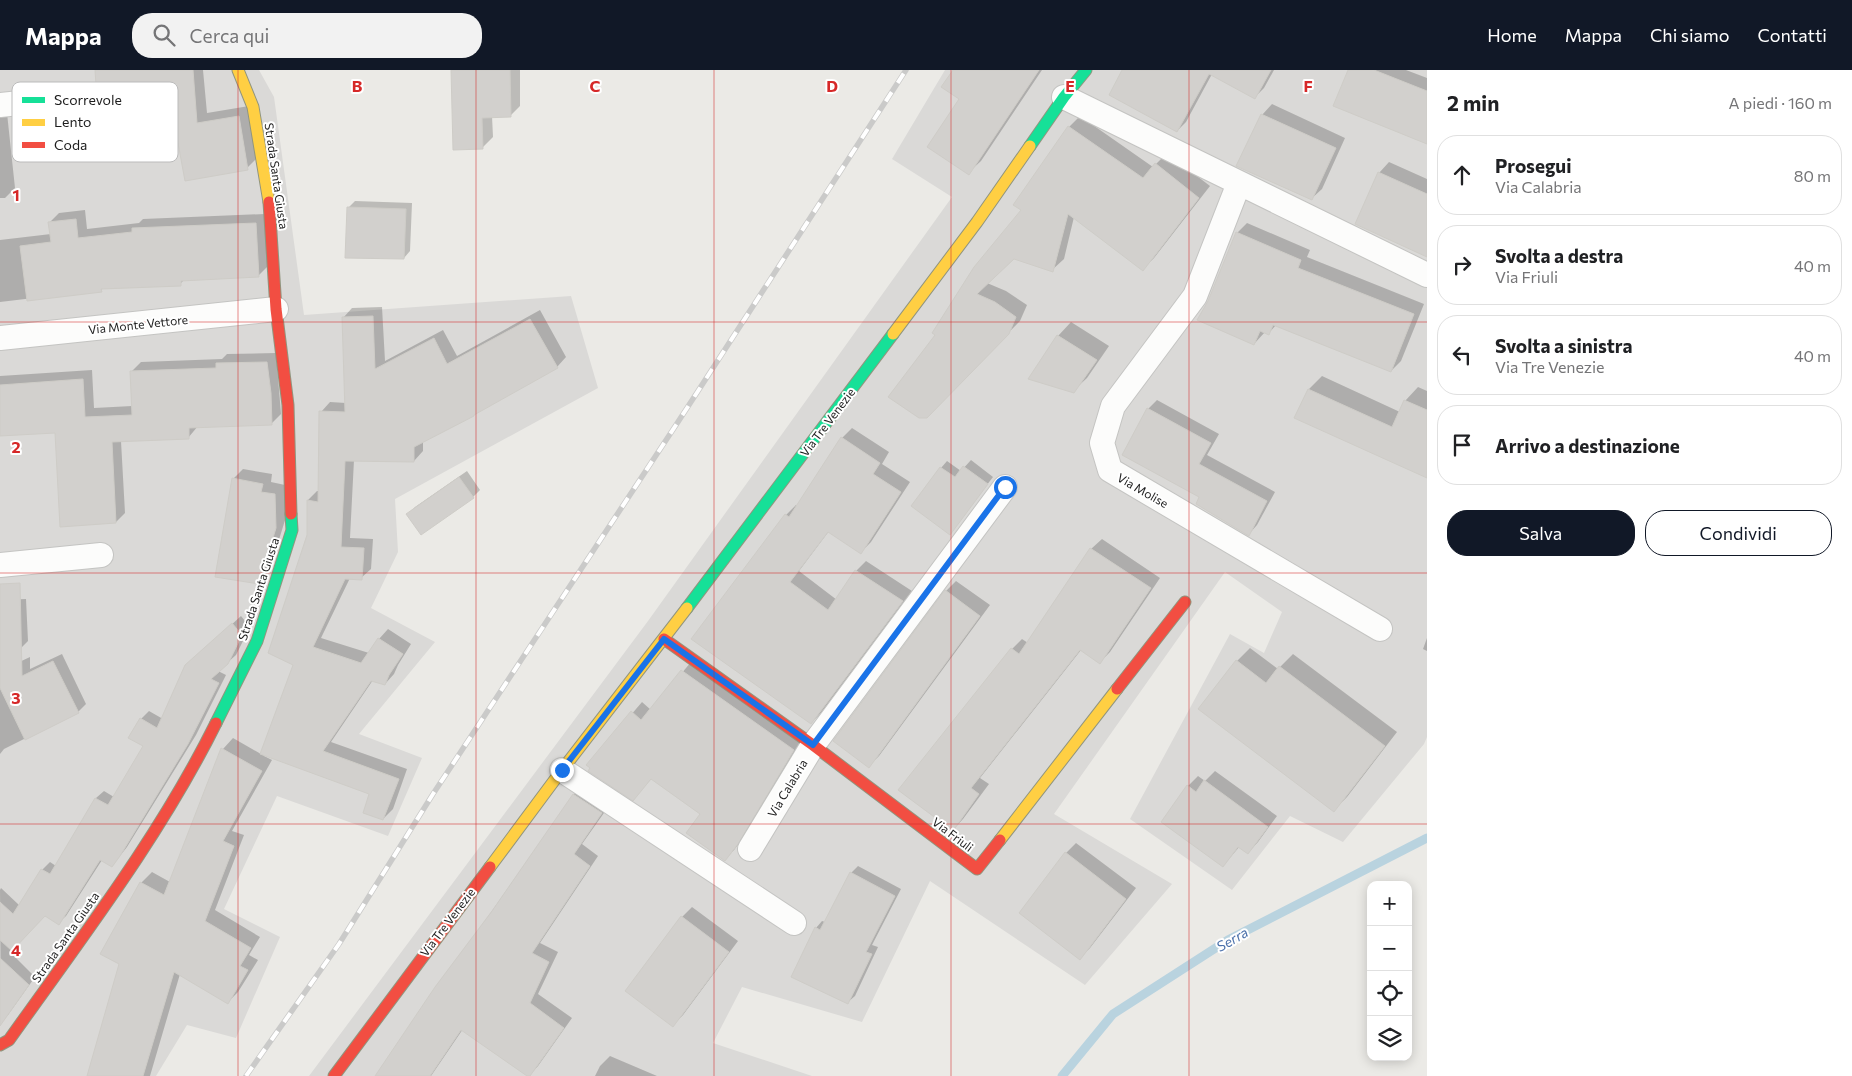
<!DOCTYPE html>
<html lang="it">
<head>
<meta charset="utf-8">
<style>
  body { margin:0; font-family:Commissioner,sans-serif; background:#f2f2f2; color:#202124 }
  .controls { position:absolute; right:15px; bottom:15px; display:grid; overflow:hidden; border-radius:10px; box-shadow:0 2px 12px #0003 }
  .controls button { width:45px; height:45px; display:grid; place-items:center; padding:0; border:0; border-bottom:1px solid #e0e0e0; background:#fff; color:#202124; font:25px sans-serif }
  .stop { position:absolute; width:15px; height:15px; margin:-11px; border:4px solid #1a73e8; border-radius:50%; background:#fff }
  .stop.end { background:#1a73e8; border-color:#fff; box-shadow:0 1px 5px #0008 }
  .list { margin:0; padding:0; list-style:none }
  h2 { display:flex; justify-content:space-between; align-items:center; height:65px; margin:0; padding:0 20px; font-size:21px }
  h2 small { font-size:16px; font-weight:400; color:#757577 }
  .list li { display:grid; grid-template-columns:32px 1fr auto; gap:15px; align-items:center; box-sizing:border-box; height:80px; margin:0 10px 10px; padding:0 10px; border:1px solid #e0e0e0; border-radius:20px }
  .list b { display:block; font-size:19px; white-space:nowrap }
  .list p { margin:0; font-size:16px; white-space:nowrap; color:#757577 }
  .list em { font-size:16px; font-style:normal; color:#757577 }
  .actions { display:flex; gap:10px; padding:15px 20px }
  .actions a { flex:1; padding:11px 0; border:1px solid #111827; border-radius:20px; text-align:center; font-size:18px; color:#111827 }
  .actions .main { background:#111827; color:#fff }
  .icon { flex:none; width:28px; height:28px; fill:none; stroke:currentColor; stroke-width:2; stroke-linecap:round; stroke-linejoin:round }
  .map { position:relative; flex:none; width:1427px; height:1006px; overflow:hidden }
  header { display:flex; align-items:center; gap:30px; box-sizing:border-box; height:70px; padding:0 25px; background:#111827; color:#fff }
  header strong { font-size:24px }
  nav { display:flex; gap:28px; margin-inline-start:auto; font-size:18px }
  .search { width:350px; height:45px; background:#f2f2f2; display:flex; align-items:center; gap:12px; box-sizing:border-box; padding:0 18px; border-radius:20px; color:#757577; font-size:19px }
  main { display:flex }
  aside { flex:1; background:#fff }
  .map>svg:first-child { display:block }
</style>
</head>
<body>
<header>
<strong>Mappa</strong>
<div class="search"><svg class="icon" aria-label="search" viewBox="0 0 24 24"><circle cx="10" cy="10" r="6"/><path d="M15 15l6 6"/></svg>Cerca qui</div>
<nav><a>Home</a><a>Mappa</a><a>Chi siamo</a><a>Contatti</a></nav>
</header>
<main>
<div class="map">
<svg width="1427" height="1006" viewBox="0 0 1427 1006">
  <rect width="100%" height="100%" fill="#ebeae6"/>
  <!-- residential -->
  <path fill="#dad9d7" d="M0,0h259l15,27 30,218 267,-19 27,92 -203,111 3,53 -27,56 64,34 -76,92 63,24 -34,78 -111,-40 -53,113 56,28 -44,101 -49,-13 -31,51h-156z
    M945,0h482v667l-3,7 -81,98 -53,-26 -58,74 -102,-71 100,-185 34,19 18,-41 -57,-40 -171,242 118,70 -87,101 -155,-104 -68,141 -120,-35 -29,56 99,33h-503l339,-455 304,-424 -60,-38z"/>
  <!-- shadow -->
  <path fill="#0003" d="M96,0h107l4,43 42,-7 8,52 -10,10 -61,11 -16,-86z
    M452,0h68v36l-10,10h-18l1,21 -11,11z
    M954,0h88l-61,91 -13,12 -7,-74z
    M1124,0h150l-10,18 -9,9 -43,-23 -26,48 -9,9z
    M1349,0h57l21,8v65z
    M1272,34l73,34 -23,51 -11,10 -49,-84z
    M0,43h7l8,75 -10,10h-5z
    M1080,46l73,51 14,-14 43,33 -56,72 -11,11 -69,-52 -10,42 -12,11 -38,-12 -27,25 19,8 21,14 -7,16 -94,96 11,-82 86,-125 46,-83z
    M1389,92l38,17v77l-48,-83z
    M355,131l57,2 -2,48 -6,7 -56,-50z
    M85,140l2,19 52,-6 4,-4 122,-5 3,52 -10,10 -73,3 -5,5 -76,3 -3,3 -101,12v-62l51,-6 -1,-12 9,-9z
    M1247,153l63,27 -3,7 117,47 -23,57 -10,10 -115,-46 -7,8 -4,-1 -11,12 -45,-42 28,-69z
    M382,237l3,54 58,-31 14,26 83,-46 26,47 -9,10 -134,74v10l-9,10 -60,-1 -4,78 23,1 -2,30 -10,9h-11l-29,60 48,15 10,-14 9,-10 23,15 -13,21 -4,9 -9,10 -12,-4 -42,62 76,27 -14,40 -10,10 -12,-26 -107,-39v2l8,4 -40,71 12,4 -29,75 45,27 -11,18 9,5 -20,32 -10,10 -48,-28 -30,102h-62l32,-113 21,-80 11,-11 18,10 53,-133 10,-11 28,16 33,-90 14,-129v-35l9,-9h3l1,-79 9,-10 16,1 -3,-85 9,-10z
    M1071,252l38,24 -22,32 -14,13 -15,-55z
    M276,283l5,61 -10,10 -73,2 -10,12 -67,3 4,72 -9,9 -60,-91 -56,4v-59l92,-6 2,38 38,-2 -1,-34 10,-10 81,-3 5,-5z
    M1322,306l78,36 5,-11 13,-14 9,4v86l-131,-60 13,-28z
    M1157,330l62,34 -12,21 68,37 -18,33 -8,9 -48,-37 -53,-88z
    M852,358l37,24 -7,12 28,18 -39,60 -10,10 -32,-21 -30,40 38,29 19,-29 10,-10 46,30 -91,122 -10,10 -118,-84 93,-124 10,-10 2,2 44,-69z
    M971,390l22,17 -43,56 -9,-65 6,-7 14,10z
    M243,399l29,5 -1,8 14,3 1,32 -17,55 -11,10 -25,-103z
    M467,401l13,19 -7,7 -52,36 -13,-19 7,-7z
    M1102,469l58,39 -50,74 -10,10 -19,-12 -101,128 9,6 -26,35 -10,11 59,-181 10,-10 6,4 63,-94z
    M956,511l34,24 -111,151 -10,10 77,-175z
    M26,529l2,42 -7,7 -21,2v-50z
    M241,546l9,11 -14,28 -18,16 8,4 -30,60 -69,112 -15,19 -10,-6 -36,56 -8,7 -13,-8 -35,37 25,25 -27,38 -7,8 -1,-133 1,-2 18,17 23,-35 8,-8 6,4 40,-68 8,-7 10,6 30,-51 -3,-27 8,-8 14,8 32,-61z
    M1427,568v13l-4,-2z
    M1250,578l28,21 15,-15 104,78 -50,65 -13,13 -97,-149z
    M62,584l24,50 -8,8 -74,37 -4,5v-83l30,-14v12z
    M691,592l111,79 -55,92 -13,17 -9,10 -23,-46 -50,-36 -19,21 -45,-34 54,-63 9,8z
    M1215,701l62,45 -19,26 -10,11 -8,-7 -17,20 -35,-80 10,-10 7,5z
    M583,715l28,18 -29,41 16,12 -58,87 18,9 -20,42 34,24 -34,48 -9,10 -66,-47 -32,47h-55l198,-282z
    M1076,773l60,45 -46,60 -10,10 -14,-105z
    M858,796l43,23 -29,56 6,2 -23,49 -7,6 -32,-74 6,-7 3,1 26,-49z
    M692,837l46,34 -55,74 -10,10 9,-108z
    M610,986l47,20h-62l5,-10z"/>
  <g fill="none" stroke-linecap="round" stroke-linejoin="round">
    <!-- stream -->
    <path stroke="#b9d3df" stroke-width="9" d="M1062,1006l51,-62 115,-74 199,-102"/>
  </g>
  <!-- building -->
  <path fill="#d2d0cd" stroke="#ceccc7" d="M95,0h98l4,53 42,-7 9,54 -63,11 -16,-87 -72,6z
    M451,0h59l1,47 -29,1 1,31 -30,1z
    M953,0h86l-70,105 -42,-28 32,-48 -18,-12z
    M1122,0h149l-16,29 -46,-25 -32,58 -68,-37z
    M1348,0h26l53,21v53l-94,-38z
    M1261,44l75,34 -24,52 -76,-34z
    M1068,56l75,52 12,-15 44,35 -56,73 -75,-57 -15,58 -39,-13 -37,35 18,8 21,15 -7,17 -82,84h-8l-31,-21 47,-62 -3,-2 42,-66 47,-57 -8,-5z
    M1378,102l49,22v63l-72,-33z
    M347,137l59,2 -2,50 -59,-1z
    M76,149l2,19 54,-6v-4l124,-5 3,54 -78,4v5l-80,3 1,3 -75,9 -7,-55 31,-4 -3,-20z
    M1236,162l65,28 -3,8 116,46 -23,58 -118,-47 -4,10 -9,-4 -6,14 -57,-25 11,-19z
    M373,246l2,53 59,-31 13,26 83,-45 28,49 -84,47v1l-60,31v15l-69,-1 -4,86 23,1 -2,32 -17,-1 -32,68 48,16 17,-25 25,16 -14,21 -4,10 -14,-4 -48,70 76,28 -16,41 -20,-7 6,-19 -109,-40 33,-89 -25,-12 39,-118v-35l11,2 1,-91 26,1 -3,-95z
    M1057,265l40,25 -23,33 -46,-14z
    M267,292l4,31 1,32 -83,3v11l-77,3 4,81 -56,4 -5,-94 -55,3v-51l83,-6 2,38 47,-2 -2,-44 86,-3v-5z
    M1308,319l84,38 12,-27 23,10v68l-133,-60z
    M1147,338l64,35 -12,21 68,37 -18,35 -53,-32 3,-7 -77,-42z
    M841,367l39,26 -7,11 28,18 -40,62 -33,-22 -38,50 38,28 27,-40 48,31 -92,123 -120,-85 94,-125 4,3z
    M963,396l25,18 -38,51 -39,-29 29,-39 15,10z
    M459,407l15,21 -53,37 -15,-21z
    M232,408l31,6 -2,8 14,2 1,34 -17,56 -44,-7z
    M1090,478l61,40 -51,76 -20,-14 -109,138 8,6 -26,37 -55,-41 113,-142 8,6z
    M20,513l2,93 31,-15 26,52 -54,27 -25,-52v-104z
    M945,520l35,26 -111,152 -36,-27z
    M232,553l10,12 -14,29 -17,15 8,4 -31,61 -68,112 -8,11 -12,-7 -41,65 -14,-9 -33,35 -12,-11v-38l13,12 28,-45 9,5 45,-76 13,7 35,-59 -15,-8 12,-20 17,10 28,-63z
    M1236,590l30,23 13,-17 106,80 -51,66 -136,-103z
    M681,600l113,80 -56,94 -13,17 -39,-28 14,-19 -49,-35 -18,22 -45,-30 2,-3 -4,-3 45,-54 10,9z
    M221,678l41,23 -39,70 11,5 -29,75 46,27 -11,18 8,4 -20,34 -54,-32 -31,104h-56l32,-112 -19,-10 40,-72 24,13z
    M1204,710l64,47 -20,27 -10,-7 -15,20 -62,-45 26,-37 9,7z
    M573,724l29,19 -28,41 16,12 -58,87 17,9 -19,41 34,25 -34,48h-3l-66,-46 -31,46h-55l60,-89 57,-76z
    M1065,782l61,47 -46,61 -61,-47z
    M850,802l45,24 -29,56 6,2 -24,50 -57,-27 24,-50 5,3z
    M681,846l48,36 -56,75 -48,-36z
    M0,888l29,27 -29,41z"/>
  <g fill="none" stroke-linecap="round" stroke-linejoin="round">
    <!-- street casing -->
    <g stroke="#c4c4c2" stroke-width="26">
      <path id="street" d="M1064,27l363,178
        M0,35l48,-5
        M1239,113l-44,113 -82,110 -11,37 8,27 270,159
        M0,268l276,-29
        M0,495l101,-10
        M562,700l232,153
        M750,779l63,-104 192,-258"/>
    </g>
    <!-- fast casing -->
    <g stroke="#91957e" stroke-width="13">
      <path id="fast" d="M1030,76l34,-49 22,-27
        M687,538l206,-274
        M216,653l41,-82 35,-111 -1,-16"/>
    </g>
    <!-- slow casing -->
    <g stroke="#91957e" stroke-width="13">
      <path id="slow" d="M238,0l15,37 16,95
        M893,264l84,-112 53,-76
        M1000,770l117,-151
        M490,797l72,-97 125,-162"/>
    </g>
    <!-- jam casing -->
    <g stroke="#91957e" stroke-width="13">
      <path id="jam" d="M269,132l7,107 12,96 3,109
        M664,569l149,106 164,124 23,-29
        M1117,619l68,-87
        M0,975l9,-5c73,-103 151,-204 207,-317
        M334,1006l156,-209"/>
    </g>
    <!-- street -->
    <use href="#street" stroke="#fcfcfb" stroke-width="24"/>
    <!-- fast -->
    <use href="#fast" stroke="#16e098" stroke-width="11"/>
    <!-- slow -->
    <use href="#slow" stroke="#ffcf43" stroke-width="11"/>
    <!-- jam -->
    <use href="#jam" stroke="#f24e42" stroke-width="11"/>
    <!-- rail casing -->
    <g stroke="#cacac9" stroke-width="5.5">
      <path id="rail" d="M246,1006l93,-132 94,-150 243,-369 230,-355"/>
    </g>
    <!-- rail -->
    <use href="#rail" stroke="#fff" stroke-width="4" stroke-dasharray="11" stroke-linecap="butt"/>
  </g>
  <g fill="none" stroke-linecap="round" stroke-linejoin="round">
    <!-- route -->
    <path stroke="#1a73e8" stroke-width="6" d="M562,700l102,-131 149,106 192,-258"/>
  </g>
  <!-- grid -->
  <path fill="none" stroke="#d62828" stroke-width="1" stroke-opacity="0.55" d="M238,0v1006M476,0v1006M714,0v1006M951,0v1006M1189,0v1006M0,252h1427M0,503h1427M0,754h1427"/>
  <g text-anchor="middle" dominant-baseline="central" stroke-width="4" stroke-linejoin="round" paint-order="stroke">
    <!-- street labels -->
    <g font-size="12" fill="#1d1d1d" stroke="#fff">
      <text transform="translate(277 106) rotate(82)">Strada Santa Giusta</text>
      <text transform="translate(138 254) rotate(-6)">Via Monte Vettore</text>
      <text transform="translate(827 352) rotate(-53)">Via Tre Venezie</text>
      <text transform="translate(1143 420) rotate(30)">Via Molise</text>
      <text transform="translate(258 519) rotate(-72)">Strada Santa Giusta</text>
      <text transform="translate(787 718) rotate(-59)">Via Calabria</text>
      <text transform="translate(953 764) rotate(37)">Via Friuli</text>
      <text transform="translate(447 852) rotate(-53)">Via Tre Venezie</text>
      <text transform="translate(65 867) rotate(-55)">Strada Santa Giusta</text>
    </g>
    <!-- water labels -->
    <g font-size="14" font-style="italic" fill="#4b71ab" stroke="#fff">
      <text transform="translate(1232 869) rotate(-30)">Serra</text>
    </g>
  </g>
  <!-- legend -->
  <rect x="12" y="12" width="166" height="80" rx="8" fill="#fff" stroke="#bbb" stroke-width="1"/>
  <rect x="22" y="27" width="23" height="6" fill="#16e098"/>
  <rect x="22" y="49" width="23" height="7" fill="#ffcf43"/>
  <rect x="22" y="72" width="23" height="6" fill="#f24e42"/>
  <g font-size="14" fill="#1d1d1d">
    <text x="54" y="35">Scorrevole</text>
    <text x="54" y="57">Lento</text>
    <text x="54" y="80">Coda</text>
  </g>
  <g font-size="16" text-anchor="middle" font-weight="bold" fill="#d62828" stroke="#fff" stroke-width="4" stroke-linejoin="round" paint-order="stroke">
    <text x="357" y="22">B</text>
    <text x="595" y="22">C</text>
    <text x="832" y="22">D</text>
    <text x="1070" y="22">E</text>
    <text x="1308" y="22">F</text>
    <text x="16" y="131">1</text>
    <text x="16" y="383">2</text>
    <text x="16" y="634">3</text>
    <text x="16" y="886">4</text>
  </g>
</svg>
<div class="controls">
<button>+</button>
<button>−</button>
<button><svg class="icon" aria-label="locate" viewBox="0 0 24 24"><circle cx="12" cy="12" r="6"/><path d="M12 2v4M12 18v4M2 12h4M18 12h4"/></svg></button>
<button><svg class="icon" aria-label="layers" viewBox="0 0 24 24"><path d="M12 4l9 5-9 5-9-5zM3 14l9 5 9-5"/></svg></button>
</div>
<div class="stop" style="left:1005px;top:417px"></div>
<div class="stop end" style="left:562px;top:700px"></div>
</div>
<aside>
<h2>2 min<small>A piedi · 160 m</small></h2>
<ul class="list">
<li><svg class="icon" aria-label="ahead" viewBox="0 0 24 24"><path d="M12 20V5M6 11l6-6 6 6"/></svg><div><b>Prosegui</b><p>Via Calabria</p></div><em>80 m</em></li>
<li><svg class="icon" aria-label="right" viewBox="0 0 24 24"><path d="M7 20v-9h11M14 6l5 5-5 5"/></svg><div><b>Svolta a destra</b><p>Via Friuli</p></div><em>40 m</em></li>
<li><svg class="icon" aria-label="left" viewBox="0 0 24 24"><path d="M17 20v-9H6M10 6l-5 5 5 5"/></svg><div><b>Svolta a sinistra</b><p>Via Tre Venezie</p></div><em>40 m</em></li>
<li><svg class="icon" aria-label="arrive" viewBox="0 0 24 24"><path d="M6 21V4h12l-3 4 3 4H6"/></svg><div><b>Arrivo a destinazione</b></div></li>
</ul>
<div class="actions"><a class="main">Salva</a><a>Condividi</a></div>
</aside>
</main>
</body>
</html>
